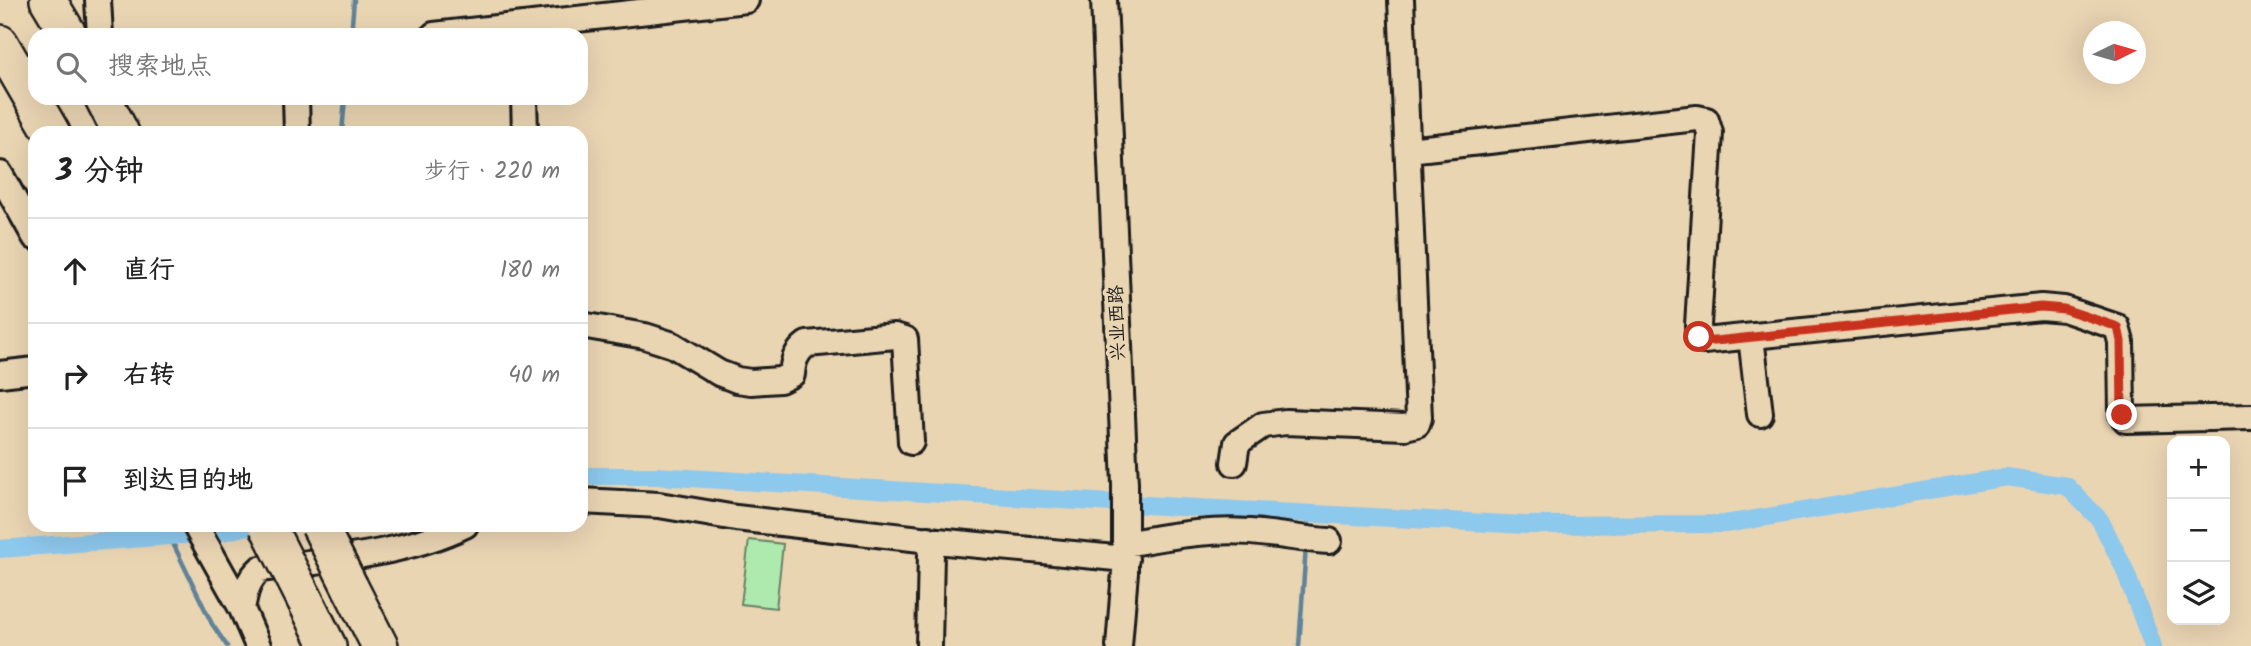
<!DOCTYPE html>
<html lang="zh">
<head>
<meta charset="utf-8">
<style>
  body { margin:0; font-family:Kalam,"LXGW WenKai TC",sans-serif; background:#f2f2f2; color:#222 }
  .controls { position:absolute; right:21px; bottom:21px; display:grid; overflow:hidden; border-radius:14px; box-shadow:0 7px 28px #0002 }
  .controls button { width:63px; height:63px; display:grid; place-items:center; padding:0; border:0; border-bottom:2px solid #e0e0e0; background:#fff; color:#222; font:35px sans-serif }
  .compass { position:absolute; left:2083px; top:21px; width:63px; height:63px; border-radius:50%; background:#fff; box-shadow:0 7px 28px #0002; rotate:85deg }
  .stop { position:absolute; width:21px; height:21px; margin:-16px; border:5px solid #c8321e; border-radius:50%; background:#fff }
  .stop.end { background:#c8321e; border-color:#fff; box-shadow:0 2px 7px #0008 }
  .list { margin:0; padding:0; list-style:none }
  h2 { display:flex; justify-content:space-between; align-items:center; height:91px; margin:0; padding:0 28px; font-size:30px }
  h2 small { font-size:23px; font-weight:400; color:#767676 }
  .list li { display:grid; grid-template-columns:46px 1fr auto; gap:21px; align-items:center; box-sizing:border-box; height:105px; padding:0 28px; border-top:2px solid #e0e0e0 }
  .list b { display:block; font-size:26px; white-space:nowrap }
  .list em { font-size:23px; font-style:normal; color:#767676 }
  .icon { flex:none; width:38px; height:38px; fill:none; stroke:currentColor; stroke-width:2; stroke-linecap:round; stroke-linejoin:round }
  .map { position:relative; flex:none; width:2251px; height:646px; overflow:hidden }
  .search { position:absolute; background:#fff; box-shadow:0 7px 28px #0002; left:28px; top:28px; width:560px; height:77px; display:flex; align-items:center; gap:18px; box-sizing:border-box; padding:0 24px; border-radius:21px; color:#767676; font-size:26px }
  .panel { position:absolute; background:#fff; box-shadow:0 7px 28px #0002; left:28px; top:126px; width:560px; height:406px; border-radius:21px }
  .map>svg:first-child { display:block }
</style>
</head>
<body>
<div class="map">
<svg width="2251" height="646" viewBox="0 0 2251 646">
  <rect width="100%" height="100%" fill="#ead5b3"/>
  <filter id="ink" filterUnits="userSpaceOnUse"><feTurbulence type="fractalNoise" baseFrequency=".0143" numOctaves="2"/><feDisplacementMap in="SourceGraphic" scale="14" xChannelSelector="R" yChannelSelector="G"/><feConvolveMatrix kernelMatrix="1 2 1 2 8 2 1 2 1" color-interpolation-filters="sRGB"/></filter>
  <g filter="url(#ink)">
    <!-- green -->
    <path fill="#aee9ae" stroke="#658265" stroke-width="2" d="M749,540l34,4 -7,64 -35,-4z"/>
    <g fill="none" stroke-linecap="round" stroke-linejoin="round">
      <!-- stream -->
      <path stroke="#608399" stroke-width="4.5" d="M351,35l3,-35
        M342,133l3,-35
        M1308,530l1,-17
        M169,535l43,89 15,22
        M1299,646l7,-100"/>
      <!-- canal -->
      <path stroke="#8dc8ed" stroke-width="18" d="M581,476h74l525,31 346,18 199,-1 282,-47 60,9 33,34 24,48 29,78
        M0,549l222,-17 32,-7"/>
      <!-- minor casing -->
      <g stroke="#1c1c1c" stroke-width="30">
        <path id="minor" d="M98,0l2,35
          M1104,0l21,484v88l-6,74
          M434,35l312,-35
          M296,98l1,35
          M524,98l1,35
          M1408,150l289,-32 9,2 4,13 -12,192 1,12 5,4 337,-34 23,2 53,18 4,15 1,73 4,5 125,-3
          M0,174l35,63
          M581,325l64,11 28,9 46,28 18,7 14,2 29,-2 12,-6c1,-13 4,-22 15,-30l88,-8 10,3 6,103
          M1751,337l9,77
          M0,374l35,-4
          M1234,463l3,-20 26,-18 23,-3 119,5 12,-3 2,-6 -18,-418
          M581,501l78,4 77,13 211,24 179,17
          M195,525l47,84 16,37
          M928,539l3,14 -2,93
          M1126,544c47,-9 94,-17 143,-10 20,2 39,6 60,7
          M242,609c3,-16 5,-28 18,-40 68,-9 143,-14 205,-44"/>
      </g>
      <!-- highway casing -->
      <g stroke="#1c1c1c" stroke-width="40">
        <path id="highway" d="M48,0l21,35
          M0,43l52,90
          M103,98l18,35
          M350,587l30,59
          M304,598l24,48"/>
      </g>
      <!-- minor -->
      <use href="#minor" stroke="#ead5b3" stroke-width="24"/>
      <!-- highway -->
      <use href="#highway" stroke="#ead5b3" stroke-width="35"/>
      <!-- highway-bridge casing -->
      <g stroke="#1c1c1c" stroke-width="40" stroke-linecap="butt">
        <path id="highway-bridge" d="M267,525l37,73
          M319,525l31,62"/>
      </g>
      <!-- highway-bridge -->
      <use href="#highway-bridge" stroke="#ead5b3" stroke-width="35"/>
    </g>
  </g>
  <g fill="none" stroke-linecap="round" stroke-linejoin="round" filter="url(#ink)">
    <!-- route -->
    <path stroke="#c8321e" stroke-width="9" d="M1699,337l5,4h11l326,-34 23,2 54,18 3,14 1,74"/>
  </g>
  <g text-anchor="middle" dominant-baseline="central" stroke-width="7" stroke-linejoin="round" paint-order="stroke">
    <!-- street labels -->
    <g font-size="19" fill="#1c1c1c" stroke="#ead5b3">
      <text transform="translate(1118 323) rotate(-92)">兴业西路</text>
    </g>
  </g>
</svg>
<div class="controls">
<button>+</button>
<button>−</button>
<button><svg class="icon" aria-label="layers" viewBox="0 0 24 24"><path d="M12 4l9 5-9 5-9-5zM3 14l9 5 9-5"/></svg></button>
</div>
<svg class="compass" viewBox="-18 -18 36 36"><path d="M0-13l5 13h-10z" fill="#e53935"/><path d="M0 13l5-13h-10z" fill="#767676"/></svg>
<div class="stop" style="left:1699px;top:337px"></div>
<div class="stop end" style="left:2122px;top:415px"></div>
<div class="search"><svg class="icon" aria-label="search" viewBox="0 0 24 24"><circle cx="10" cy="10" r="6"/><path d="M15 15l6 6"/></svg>搜索地点</div>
<section class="panel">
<h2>3 分钟<small>步行 · 220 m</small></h2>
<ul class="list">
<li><svg class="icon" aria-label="ahead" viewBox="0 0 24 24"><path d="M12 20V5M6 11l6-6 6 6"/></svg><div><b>直行</b></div><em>180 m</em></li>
<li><svg class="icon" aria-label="right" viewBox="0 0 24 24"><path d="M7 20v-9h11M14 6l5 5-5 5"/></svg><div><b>右转</b></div><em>40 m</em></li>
<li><svg class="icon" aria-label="arrive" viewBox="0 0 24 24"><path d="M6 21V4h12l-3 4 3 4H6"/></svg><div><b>到达目的地</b></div></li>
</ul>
</section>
</div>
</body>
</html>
